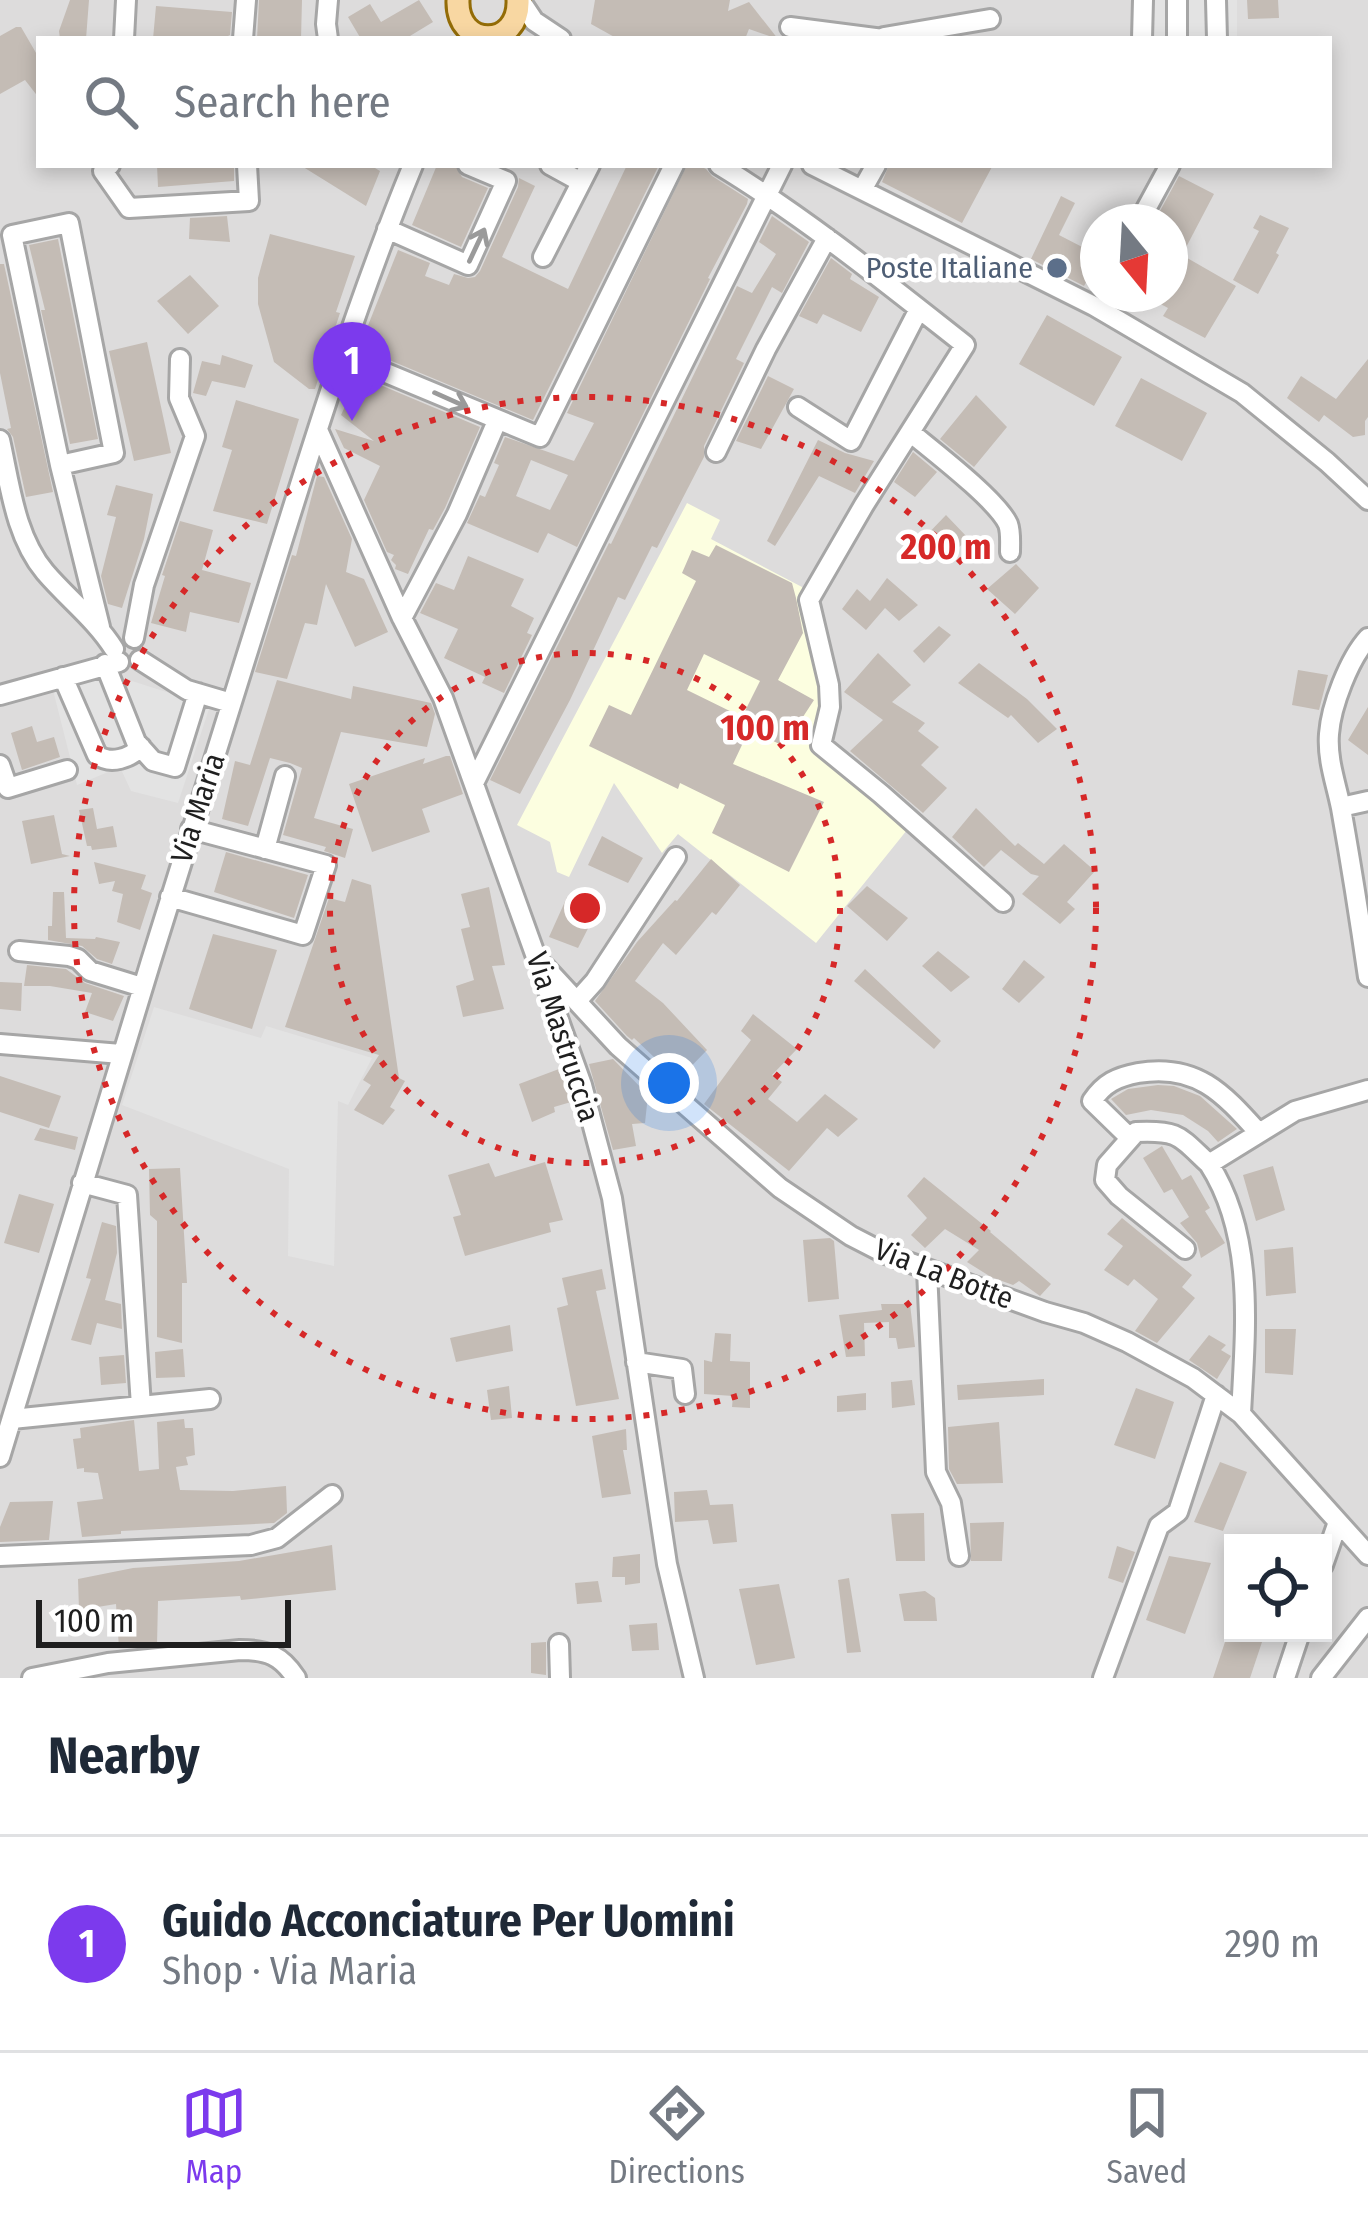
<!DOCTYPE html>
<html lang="en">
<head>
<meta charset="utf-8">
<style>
  body { margin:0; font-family:"Fira Sans Condensed",sans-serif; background:#f6f6f7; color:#1f2937 }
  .controls { position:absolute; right:36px; bottom:36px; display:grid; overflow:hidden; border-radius:0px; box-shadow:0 6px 18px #0003 }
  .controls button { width:108px; height:108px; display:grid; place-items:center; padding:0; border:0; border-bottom:3px solid #e0e1e3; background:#fff; color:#1f2937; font:60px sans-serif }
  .compass { position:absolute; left:1080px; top:204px; width:108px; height:108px; border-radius:50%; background:#fff; box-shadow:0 6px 18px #0003; rotate:162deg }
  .scale { position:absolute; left:36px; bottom:30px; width:255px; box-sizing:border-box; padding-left:12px; border:6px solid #1f1f1f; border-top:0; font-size:33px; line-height:42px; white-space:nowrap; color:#1f1f1f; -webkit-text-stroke:9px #fff; paint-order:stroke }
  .you { position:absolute; left:669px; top:1083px; width:42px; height:42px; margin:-30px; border:9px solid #fff; border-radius:50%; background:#1a73e8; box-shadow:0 0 0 18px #1a73e833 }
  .badge { display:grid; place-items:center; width:78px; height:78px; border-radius:50%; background:#7c3aed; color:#fff; font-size:39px; font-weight:700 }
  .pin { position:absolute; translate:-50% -99px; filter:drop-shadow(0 3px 6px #0008) }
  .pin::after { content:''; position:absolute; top:63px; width:42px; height:36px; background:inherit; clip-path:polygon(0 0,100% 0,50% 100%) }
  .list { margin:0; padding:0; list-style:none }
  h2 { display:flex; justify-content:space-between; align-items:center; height:156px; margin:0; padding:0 48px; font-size:51px }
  h2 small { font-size:39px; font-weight:400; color:#747a83 }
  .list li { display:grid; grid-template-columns:78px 1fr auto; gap:36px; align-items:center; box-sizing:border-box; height:216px; padding:0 48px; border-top:3px solid #e0e1e3 }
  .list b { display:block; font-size:45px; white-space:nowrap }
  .list p { margin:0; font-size:39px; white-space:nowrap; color:#747a83 }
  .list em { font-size:39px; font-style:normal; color:#747a83 }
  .icon { flex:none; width:66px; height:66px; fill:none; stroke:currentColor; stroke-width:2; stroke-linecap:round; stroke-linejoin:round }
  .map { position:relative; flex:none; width:1368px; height:1678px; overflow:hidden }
  .search { position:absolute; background:#fff; box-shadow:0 6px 18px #0003; left:36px; right:36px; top:36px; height:132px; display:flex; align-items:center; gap:30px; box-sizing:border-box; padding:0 42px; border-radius:0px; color:#747a83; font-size:45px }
  .sheet { height:372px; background:#fff }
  nav { display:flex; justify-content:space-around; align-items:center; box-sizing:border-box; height:168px; border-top:3px solid #e0e1e3; background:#fff; font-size:33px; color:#747a83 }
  nav a { display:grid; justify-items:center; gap:6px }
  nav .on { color:#7c3aed }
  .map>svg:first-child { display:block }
</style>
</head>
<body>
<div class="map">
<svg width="1368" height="1678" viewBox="0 0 1368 1678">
  <rect width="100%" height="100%" fill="#efede6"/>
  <!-- residential -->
  <path fill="#dddcdc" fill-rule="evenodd" d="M0,0h1368v1678h-1368zM39,39h1290v126h-1290zM1098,222h72v72h-72zM1233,1543h90v90h-90z"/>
  <!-- education -->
  <path fill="#fcfee0" d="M687,503l33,17 -9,19 91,48 17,61 5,63 -9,43 92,76 -91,113 -138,-109 -16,19 -48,-70 -45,94 -12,-5 -7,-30 -33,-17z"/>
  <!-- parking -->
  <path fill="#e3e3e3" d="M1133,0h104v39h-104z
    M107,673l103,33 -32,97 -47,-12 -11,-24 -43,18 -24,-95z
    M154,1007l107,31 5,-12 106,32 -24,47 -10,-4 -4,165 -46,-10 1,-87 -167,-64z"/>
  <!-- building -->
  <path fill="#c4bcb5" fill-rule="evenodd" d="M70,0h19l-3,39h-26l-1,-8z
    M259,0h43l-1,39h-44z
    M419,0l14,22 -28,17h-44l-13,-22 22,-13 11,18z
    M595,0h135l-2,11 21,-9 29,37 -29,-10 -4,10h-127l-27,-15z
    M1247,0h31l1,18 -31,1z
    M156,6l76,6 -2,23 -8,4h-69z
    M16,27h5l18,31v40l-14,-18 -25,14v-58z
    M157,165h77v16l-76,6z
    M300,165h70l10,6 -14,35z
    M437,165h18l7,12 26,11 -27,59 -49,-22z
    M627,165h32l-126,255 -170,-71 3,-9 -3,-2 35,-88 32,13 -5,13 24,9 5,-11 14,4 7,-1 5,-6 38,-84 1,-9 16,8 -33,71 66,32z
    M687,165h11l8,4 6,7 36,23 -1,5 -39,74 2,1 -133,268 -29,-14 -10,20 -71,-30 13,-28 5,2 14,-32 -5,-2 11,-26 69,24 20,-38 -27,-10zM531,460l37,15 -18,35 -34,-14z
    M889,165h104l-31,58 -80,-41z
    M1179,176l35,18 -32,61 54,31 -31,52 -42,-22 5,-8 -26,-14h28v-72h-16z
    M1061,196l14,7 -16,32 29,15 10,-19v30l-14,25 -53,-27z
    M1260,215l29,13 -13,25 3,2 -21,39 -25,-14 26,-49 -6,-3z
    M227,216l3,26 -41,-3 1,-21z
    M772,216l37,26 -27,51 -10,-6 -36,72 8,4 -40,83v11l-47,91 -5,-2 -27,54 -7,-3 -48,103 -50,94 -30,-14 119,-237 2,1 126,-258 15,7 24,-39 -17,-12z
    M270,234l85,22 -19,56 4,1 -25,76h-6l-35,-27 -16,-58v-26z
    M58,239l40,200 -28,5 -29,-134h4l-16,-65z
    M831,258l21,16 -2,5 29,18 -18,35 -38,-18 -6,10 -18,-8z
    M0,264h4l49,228 -27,5 -13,-60 -6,-8 4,-1 -11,-55z
    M190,275l29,31 -31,28 -31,-33z
    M1047,315l75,42 -28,49 -75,-42z
    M147,342l24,111 -37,8 -25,-110z
    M222,355l31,10 -8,23 -33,-7 -6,15 -13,-3 9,-32 18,4z
    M1368,359v58l-3,4v14l-12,2 -29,-22 -5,7 -32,-24 14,-22 35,23z
    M359,376l121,51 -35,81 -12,22 -4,-1 -21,45 -13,-5 1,-4 -5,-5 3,-5 -7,-3 -23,-52 16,-34 -36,-18 -9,-19 39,12 -33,-26z
    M768,376l26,13 -33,60 -25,-8z
    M1141,378l66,35 -25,48 -67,-35z
    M976,395l31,32 -33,40 -34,-28z
    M236,400l63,19 -32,105 -54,-13 19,-61 -10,-3z
    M818,440l27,13 29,8 -19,32 -36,-17 -44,70 -8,-5z
    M913,452l24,20 -22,25 -21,-15z
    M317,476l7,1 28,62 -6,33 18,7 24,53 -33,15 -29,-63 -9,41 -12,-2 -18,56 -32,-7 37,-117 4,1z
    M116,485l37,9 -9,45 -22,69 -14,-4 -7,-28 15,-59 -9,-2z
    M946,515l22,23 -24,25 -23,-22z
    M180,521l33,9 -11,40 49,13 -12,40 -49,-11 -4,20 -35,-9 14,-47 -3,-1z
    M716,545l76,38 4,15 7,35 -25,47 36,20 -30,46 -35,-16 -16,34 91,38 -35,70 -77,-39 13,-28 -45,-22 -2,6 -89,-43 20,-41 22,10 65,-134 -14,-8 10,-23 17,7zM704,654l56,27 -18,36 -55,-27z
    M468,556l56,23 -13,27 23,12 -7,15 5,2 -28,58 -22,-10 3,-6 -41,-19 14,-29 -38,-16 16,-30 18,7z
    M1016,564l23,24 -24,26 -28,-25z
    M887,578l31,27 -19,16 -14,-13 -19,22 -24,-21 15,-20 13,12z
    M939,626l12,9 -27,28 -11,-12z
    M878,653l33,32 -19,17 33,21 -7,8 21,16 -18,18 26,23 -24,25 -73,-62 33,-31 -39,-28z
    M979,663l48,36 30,30 -19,14 -27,-28 -3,3 -50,-35z
    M1298,670l30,5 -9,35 -27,-5z
    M277,680l74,19 2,-13 78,17 4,11 -8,33 -86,-15 -27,86 39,11 -8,29 -21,-7 2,-4 -43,-12 19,-67 -12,-5 -20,-5 -22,68 -26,-7 13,-58 15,4z
    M1368,707v48l-20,-15z
    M32,726l5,16 17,-5 6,20 -38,13 -11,-37z
    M446,756h4l13,38 -41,15 8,23 -58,20 -23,-68 76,-26 -2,6z
    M93,808l4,21 16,-3 4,21 -25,3 -1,-4h-4l-8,-36z
    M976,808l39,38 3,-3 26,21 20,-20 31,27 -28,31 8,7 -15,15 -38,-30 17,-18 -8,-2 -30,-24 -17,17 -32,-30z
    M54,815l8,39 8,2 -39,8 -9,-43z
    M602,836l41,22 -15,25 -40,-18z
    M226,852l82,23 -14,43 -80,-26z
    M711,859l29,26 -24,30 -4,-3 -36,43 -13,-12 -28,38 28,22 44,47 -29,30 -44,-42 -2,2 -5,-4 -32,-35 42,-59 38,-42 2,1z
    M94,862l52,13 -5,14 11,4 -12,37 -23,-8 6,-28 -11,-3 3,-10 -16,3z
    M352,879l19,6 28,193 6,3 -15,26 5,3 -12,15 -29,-15 17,-25 -8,-5 16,-25 -94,-28 44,-129 16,4z
    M867,886l41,32 -21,23 -40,-35z
    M489,887l16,78 -13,1 12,43 -41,8 -7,-31 18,-6 -13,-51 9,-2 -9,-33z
    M53,892h11l2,46 29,1 1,-2 24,5 -8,22 -15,-5 -15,-13 -34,-6v-14h4z
    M567,897l31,12 -20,39 -29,-11z
    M213,934l64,16 -25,79 -63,-20z
    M938,951l32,26 -19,15 -29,-26z
    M1024,960l21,17 -26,26 -17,-14z
    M27,965l39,4 19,14 39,13 -11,25 -28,-9 7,-19 -42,-7h-26z
    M865,969l76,72 -7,8 -80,-68z
    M0,982l22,1 -1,28 -21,-2z
    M753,1014l44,35 -25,26 10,7 -14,17 29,23 28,-28 33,25 -20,18 -11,-9 -38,43 -85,-67 47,-64 -10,-9z
    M613,1059l35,36 -3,28 -13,1 4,22 -23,4 -24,-86z
    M559,1069l12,33 -17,5 1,5 -23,10 -13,-38z
    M0,1076l61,20 -12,32 -49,-16z
    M1158,1085l16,1 26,10 37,33 -19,13 -10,-11 -25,-16 -32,-5 -25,5 -15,-16 17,-10z
    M40,1128l38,9 -3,13 -41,-10z
    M1162,1146l20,34 9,-5 19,33 -5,3 20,32 -24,15 -4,-15 -17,-20 9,-6 -17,-28 -8,4 -21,-35z
    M545,1162l18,58 -14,3 2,9 -86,24 -12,-39 8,-2 -13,-40 41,-12 6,14z
    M1273,1166l12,44 -29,11 -13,-46z
    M180,1168l7,115h-5v60l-25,-6v-116l-7,-6 -1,-46z
    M924,1177l67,54 -1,1 61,52 -11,12 -21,-15 -6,4 -22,-8 -24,-15 12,-12 -34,-21 -20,19 -14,-13 16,-17 -20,-22z
    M19,1194l35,10 -15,49 -35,-10z
    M1122,1218l70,57 -10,12 13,11 -38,45 -22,-12 23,-32 -24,-20 -6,7 -24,-16 19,-24 -16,-12z
    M102,1222l14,4 1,27 -12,47 16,4 1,25 -25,-6 -6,22 -20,-5 20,-61 -5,-1z
    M830,1238l4,3 5,58 -31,3 -5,-62z
    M1293,1247l3,46 -30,3 -2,-46z
    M602,1269l4,20 -10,2 23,108 -43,7 -19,-98 11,-3 -6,-27z
    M881,1304h29l5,43 -17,2 -2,-11h-7v-16l-25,1 1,33 -19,1 -7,-42 43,-5z
    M510,1325l3,26 -57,11 -6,-24z
    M1265,1329h31l-3,46 -28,-2z
    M715,1333l16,1 -1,27 20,1v46l-18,-1 1,-11 -29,-2v-34l8,2z
    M1209,1335l17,10 -5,5 10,6 -14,23 -28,-19z
    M183,1349l2,28 -29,1 -1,-26z
    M124,1355l2,28 -25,2 -2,-28z
    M1044,1379v16l-86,5 -1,-15z
    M912,1380l3,25 -23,3 -1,-26z
    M509,1386l3,32 -21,2 -4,-30z
    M1136,1388l38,14 -19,57 -41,-14z
    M866,1393v17l-29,2v-16z
    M184,1419l1,9h8l2,27 -9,2 2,8 -12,2 4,23 53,1 53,-5 1,27 -13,10 -153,8v3l-39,3 -5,-35 26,-3 -5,-26 -14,-1v-4l-7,1 -4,-30 8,-1 -1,-10 54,-8 5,51 20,-2 -2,-47z
    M999,1422l4,61 -46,1 -8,-15 -1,-42z
    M626,1429l1,21h-4l8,44 -29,4 -10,-62z
    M1220,1462l27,10 -24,59 -29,-9z
    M707,1490l3,15 23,-1 4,38 -24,2 -5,-24 -33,2 -1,-30z
    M53,1501l-4,39 -49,2v-15l10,-25z
    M924,1513l1,48h-29l-5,-47z
    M1004,1522l-2,39h-31l-1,-38z
    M332,1545l4,45 -95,10 -1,-4 -82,5 -1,44 -38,3 -3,-44 -37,6 -1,-31 55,-11 106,-7z
    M1117,1546l18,6 -12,31 -15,-5z
    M640,1554v29l-15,2v-8h-13l1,-20z
    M1169,1556l42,7 -26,71 -39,-14z
    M849,1578l12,74 -14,1 -9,-73z
    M598,1581l4,21 -25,2 -2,-21z
    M779,1584l16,74 -39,7 -17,-76z
    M925,1591l10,7 2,23h-33l-5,-27z
    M657,1623l2,27 -27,1 -3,-26z
    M1228,1633h37l-15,45h-37z
    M546,1642v33l-15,-2v-30z"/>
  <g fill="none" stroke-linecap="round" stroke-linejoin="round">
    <!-- minor casing -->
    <g stroke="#a6a6a6" stroke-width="24">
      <path id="minor" d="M328,0l-2,24 2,15
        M520,0l14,21 27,18
        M1177,0v39
        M1216,0l1,39
        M790,27l93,12
        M884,37l106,-18
        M124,39l2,-39
        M243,39l3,-39
        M1142,39l1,-39
        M110,165l-7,6 26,37 120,-7 -2,-36
        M550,165l31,17
        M719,165c87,53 166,117 246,180l-101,160 -55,95 20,85 1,22 -9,38 60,49 122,108
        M812,165l282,141 148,87 85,69 41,38
        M862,190l14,-25
        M1139,222l31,-57
        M387,229l81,36 38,-84 -38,-16
        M543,257l47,-92
        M343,355l197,82 134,-272
        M798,407l53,34 68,-132
        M318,430l84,188 41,80 139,387 30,113 55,366 27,114
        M910,432c23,19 87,68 98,92 3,8 2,18 2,28
        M0,440c10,45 15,96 45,132 23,27 50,47 69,77
        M716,452l50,-103 61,-111
        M60,465l54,-12 -45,-230 -57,12 48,230 40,162
        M402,618l55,-104 40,-93
        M134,638l10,-53 51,-149 -16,-38 1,-39
        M1368,638c-19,21 -37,68 -39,96 -2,26 7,49 12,74 10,56 19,113 27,169
        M140,660l47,30 44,13
        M105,664l31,78 17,19 22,6 23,-74
        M63,677l34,78c14,10 33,3 44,-8
        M0,695l119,-33
        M0,765l8,23 59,-18
        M475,781l307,-616
        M1341,807l27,-6
        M265,849l20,-73
        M170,897l133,38 23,-70 -135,-36
        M19,951l50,5 9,3 12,12 52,16
        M545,967l73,79 162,142 71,48 35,18 159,58 39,11 43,19 66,36 48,36 127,141
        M577,1001l18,-20 81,-124
        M0,1044l121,10
        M1130,1138l-38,-37c12,-18 25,-24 46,-28 58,-10 85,20 120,59
        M82,1183l45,12 14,211
        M1185,1249l-66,-53 -14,-16 2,-15 29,-33c43,-2 43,4 73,32
        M927,1270l9,202 15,31 8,53
        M636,1362l46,7 3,25
        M1241,1414c4,-82 15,-177 -32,-250l86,-53 73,-21
        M12,1419l198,-20
        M0,1457c80,-267 162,-534 246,-800 52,-165 101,-332 167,-492
        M0,1556l251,-11 26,-7 55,-43
        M1323,1565l15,-43
        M559,1644l1,34
        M32,1678l76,-15 132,-13c27,0 41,5 56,28
        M1103,1678l56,-152 19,-14 38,-117
        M1285,1678l15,-45
        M1321,1678l47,-60"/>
    </g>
    <!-- major casing -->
    <g stroke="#936c07" stroke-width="27">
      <path id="major" d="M458,0c-2,49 62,49 60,0"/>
    </g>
    <!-- minor -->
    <use href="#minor" stroke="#fff" stroke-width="18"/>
    <!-- major -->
    <use href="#major" stroke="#f8d7a2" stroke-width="21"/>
  </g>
  <!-- one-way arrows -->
  <defs><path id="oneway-shaft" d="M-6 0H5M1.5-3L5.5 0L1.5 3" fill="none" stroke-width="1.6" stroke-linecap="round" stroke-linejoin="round" transform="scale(3)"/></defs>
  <g stroke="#9a9a9a">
    <use href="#oneway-shaft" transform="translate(477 245) rotate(-65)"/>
    <use href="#oneway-shaft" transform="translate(451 400) rotate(24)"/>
  </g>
  <!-- distance rings -->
  <g fill="none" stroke="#d62828" stroke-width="6" stroke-dasharray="6 12">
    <circle cx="585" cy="908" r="255"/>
    <circle cx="585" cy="908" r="511"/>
  </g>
  <!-- markers -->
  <circle fill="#5c6f8a" stroke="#fff" stroke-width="4.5" cx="1057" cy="268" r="12"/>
  <g text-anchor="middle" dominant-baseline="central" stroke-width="9" stroke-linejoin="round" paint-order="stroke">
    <!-- service labels -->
    <g font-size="30" fill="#4e5e75" stroke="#fff" text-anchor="end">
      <text x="1033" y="268">Poste Italiane</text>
    </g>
    <!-- street labels -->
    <g font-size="30" fill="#1f1f1f" stroke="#fff">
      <text transform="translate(198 808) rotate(-72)">Via Maria</text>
      <text transform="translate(563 1037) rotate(72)">Via Mastruccia</text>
      <text transform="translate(944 1274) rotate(21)">Via La Botte</text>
    </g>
  </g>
  <circle cx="585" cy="908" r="18" fill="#d62828" stroke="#fff" stroke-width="6"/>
  <g font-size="36" text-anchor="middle" font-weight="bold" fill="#d62828" stroke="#fff" stroke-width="9" stroke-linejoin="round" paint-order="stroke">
    <text x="946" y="559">200 m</text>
    <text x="765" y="740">100 m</text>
  </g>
</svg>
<div class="controls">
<button><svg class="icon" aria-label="locate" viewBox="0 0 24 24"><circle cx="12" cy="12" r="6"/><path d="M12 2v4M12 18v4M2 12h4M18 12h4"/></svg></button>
</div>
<svg class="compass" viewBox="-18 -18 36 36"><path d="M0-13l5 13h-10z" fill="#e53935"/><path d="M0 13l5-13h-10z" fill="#747a83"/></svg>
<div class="scale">100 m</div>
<div class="you"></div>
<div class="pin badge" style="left:352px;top:421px">1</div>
<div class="search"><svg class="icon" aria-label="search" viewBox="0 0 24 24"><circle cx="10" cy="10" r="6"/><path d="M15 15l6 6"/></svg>Search here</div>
</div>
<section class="sheet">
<h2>Nearby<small></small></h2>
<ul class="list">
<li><span class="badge">1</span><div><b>Guido Acconciature Per Uomini</b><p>Shop · Via Maria</p></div><em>290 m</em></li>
</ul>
</section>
<nav>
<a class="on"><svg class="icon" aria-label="map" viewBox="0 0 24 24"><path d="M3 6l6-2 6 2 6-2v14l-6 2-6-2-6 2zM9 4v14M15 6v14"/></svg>Map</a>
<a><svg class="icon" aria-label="directions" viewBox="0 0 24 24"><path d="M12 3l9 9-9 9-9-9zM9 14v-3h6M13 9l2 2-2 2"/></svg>Directions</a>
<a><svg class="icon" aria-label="saved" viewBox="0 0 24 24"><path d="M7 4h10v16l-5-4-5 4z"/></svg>Saved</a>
</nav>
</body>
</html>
